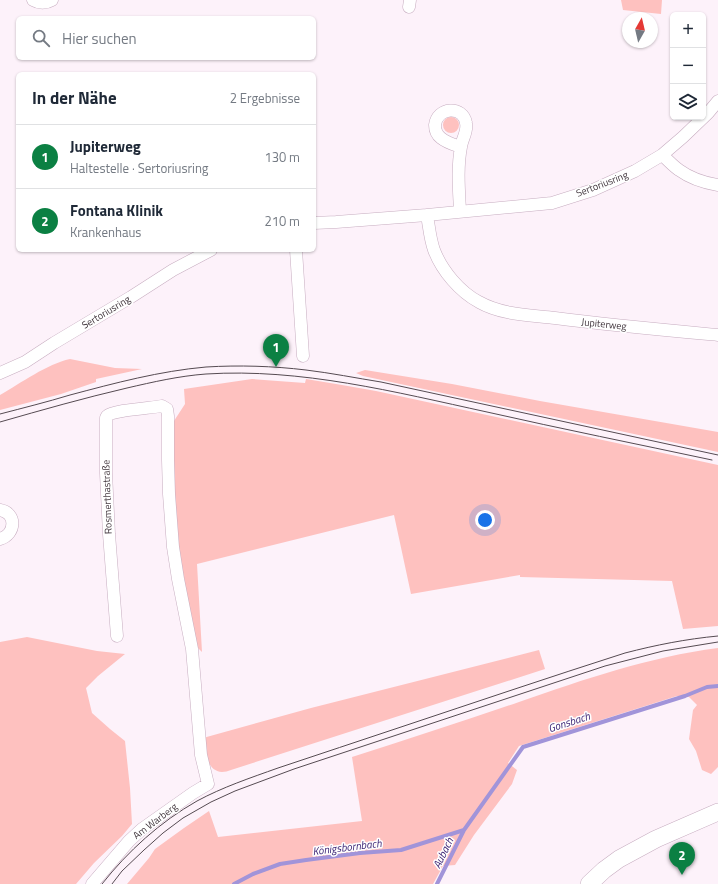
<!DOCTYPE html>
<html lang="de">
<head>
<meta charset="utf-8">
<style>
  body { margin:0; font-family:"Titillium Web",sans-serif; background:#f6f6f7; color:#1f2937 }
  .controls { position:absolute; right:12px; top:12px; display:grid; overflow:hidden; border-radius:6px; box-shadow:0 1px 3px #0004 }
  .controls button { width:36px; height:36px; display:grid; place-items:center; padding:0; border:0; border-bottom:1px solid #e0e1e3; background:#fff; color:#1f2937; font:20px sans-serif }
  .compass { position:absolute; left:622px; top:12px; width:36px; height:36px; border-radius:50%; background:#fff; box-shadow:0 1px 3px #0004; rotate:8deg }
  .you { position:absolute; left:485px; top:520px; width:14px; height:14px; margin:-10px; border:3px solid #fff; border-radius:50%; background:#1a73e8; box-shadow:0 0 0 6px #1a73e833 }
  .badge { display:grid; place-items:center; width:26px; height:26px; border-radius:50%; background:#0b8043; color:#fff; font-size:13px; font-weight:700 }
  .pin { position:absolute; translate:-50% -33px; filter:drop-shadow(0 1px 2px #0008) }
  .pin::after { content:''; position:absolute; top:21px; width:14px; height:12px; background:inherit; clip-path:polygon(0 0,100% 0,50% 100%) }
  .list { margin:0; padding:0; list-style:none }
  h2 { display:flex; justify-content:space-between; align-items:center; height:52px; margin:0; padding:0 16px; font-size:17px }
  h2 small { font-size:13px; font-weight:400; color:#747a83 }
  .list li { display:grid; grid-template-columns:26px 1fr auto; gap:12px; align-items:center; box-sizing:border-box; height:64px; padding:0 16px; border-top:1px solid #e0e1e3 }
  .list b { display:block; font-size:15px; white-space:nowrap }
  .list p { margin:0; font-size:13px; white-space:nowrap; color:#747a83 }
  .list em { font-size:13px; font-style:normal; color:#747a83 }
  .icon { flex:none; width:22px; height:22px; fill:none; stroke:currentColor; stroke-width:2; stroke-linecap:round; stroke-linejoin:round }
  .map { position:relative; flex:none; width:718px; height:884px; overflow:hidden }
  .search { position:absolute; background:#fff; box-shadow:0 1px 3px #0004; left:16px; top:16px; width:300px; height:44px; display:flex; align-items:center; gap:10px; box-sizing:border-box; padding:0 14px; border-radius:6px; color:#747a83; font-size:15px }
  .panel { position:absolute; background:#fff; box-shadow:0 1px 3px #0004; left:16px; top:72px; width:300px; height:180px; border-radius:6px }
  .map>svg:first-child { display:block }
</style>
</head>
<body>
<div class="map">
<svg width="718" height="884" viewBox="0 0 718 884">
  <rect width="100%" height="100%" fill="#fdf2fa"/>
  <!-- green -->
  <path fill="#fec1bf" d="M621,0h41l-1,14 -38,-4z
    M443 125a8 8 0 1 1 16 0a8 8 0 1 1-16 0Z
    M70,359l45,9 27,1 -46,10v3l-35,12 -61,16v-15c21,-12 47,-31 70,-36z
    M365,370l87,14 88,17 178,31v20l-355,-76 -7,-3z
    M252,379l53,4 1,-4 36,6 34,6 342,74v161l-35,3 -11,-48 -152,-4v-2l-109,19 -17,-79 -197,49 5,88 -7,-7 -15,-73 -6,-61 -2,-87 13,-20 -1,-15z
    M27,637l70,14 28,3 -27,22 -12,12 6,25 18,16 15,12 5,47 2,36 -10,12 -28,27 -18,21h-76v-242z
    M718,648v119l-7,7 -9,-4 -6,-19 -7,-12 4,-29 4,-5 -8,-8 -12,-1 -158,50 -11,17 9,7 -5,14 -38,51 -19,30 -12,1 -10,18h-306l22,-26 6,-9 29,-21 25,-17 9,26 144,-16 -10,-64c56,-18 112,-36 167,-55 66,-23 130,-45 199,-54z
    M539,650l6,19 -314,101c-3,1 -6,2 -9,2 -16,-1 -17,-22 -19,-34l108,-30z"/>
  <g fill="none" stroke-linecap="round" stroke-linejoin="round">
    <!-- stream -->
    <path stroke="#a194d9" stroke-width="4" d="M234,884l19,-10 27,-10 26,-4 54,-7 41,-3 63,-20
      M437,884l27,-54 59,-83 162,-51 22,-9 11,-1"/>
    <!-- minor casing -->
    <g stroke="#c7adc0" stroke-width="13">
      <path id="minor" d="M33,0c7,4 12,4 19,0
        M409,7l1,-7
        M662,155c6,5 11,11 17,15 11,8 26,13 39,15
        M460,211c-1,-21 -3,-43 1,-64 1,-8 7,-16 5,-24 -3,-18 -29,-16 -31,2 0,5 2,10 6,13 6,5 14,7 20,9
        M427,215c2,11 3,24 7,35 8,21 26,42 45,52 23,13 51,13 76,16 54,7 109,12 163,17
        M314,223l22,-1 91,-7 125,-12 41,-13 42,-19 27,-16 21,-18 25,-24 10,-12
        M296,250l7,106
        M0,373l25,-11 29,-19 77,-46 42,-27 38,-20
        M0,510c17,3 16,24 0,29
        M92,884l37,-43 13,-12 51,-36 15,-9 -7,-29 -9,-106 -14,-70 -5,-32 -4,-53 -1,-34v-44l-1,-7 -5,-3c-10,2 -49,4 -55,10 0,0 -1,2 -1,2v55l3,61 8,102"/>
    </g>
    <!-- secondary casing -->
    <g stroke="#c7adc0" stroke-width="18">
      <path id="secondary" d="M589,884l15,-14 15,-11 37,-20 62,-27"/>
    </g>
    <!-- minor -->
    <use href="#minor" stroke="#fff" stroke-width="12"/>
    <!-- secondary -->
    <use href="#secondary" stroke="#fff" stroke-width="17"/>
    <!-- tram -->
    <path stroke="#564b52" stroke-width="1" d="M0,414c23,-6 47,-12 70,-19 45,-12 90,-24 136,-28 33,-2 67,-1 100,3 25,3 50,8 75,12l337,73
      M0,422c42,-12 84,-24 127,-34 26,-6 52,-12 79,-14 95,-6 189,18 281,38 75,17 150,32 225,48
      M102,884c26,-33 58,-62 95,-83 26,-14 53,-23 81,-33 41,-14 82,-27 123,-41 75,-25 149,-50 224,-74 31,-8 61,-14 93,-17
      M112,884l10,-13 22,-21 19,-17 20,-15 28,-16 24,-11 59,-22 311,-103 58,-15 55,-9"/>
  </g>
  <g text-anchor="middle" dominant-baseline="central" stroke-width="3" stroke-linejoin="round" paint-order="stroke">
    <!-- street labels -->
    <g font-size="10" fill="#3f343b" stroke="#fff">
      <text transform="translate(602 184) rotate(-21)">Sertoriusring</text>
      <text transform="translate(106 312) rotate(-31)">Sertoriusring</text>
      <text transform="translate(604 324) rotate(6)">Jupiterweg</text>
      <text transform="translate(107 497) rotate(-92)">Rosmerthastraße</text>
      <text transform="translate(155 821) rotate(-37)">Am Warberg</text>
    </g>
    <!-- water labels -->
    <g font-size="11" font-style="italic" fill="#3f2777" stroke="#fff">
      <text transform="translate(569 722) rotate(-18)">Gonsbach</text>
      <text transform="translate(347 847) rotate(-7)">Königsbornbach</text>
      <text transform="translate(443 853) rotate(-64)">Aubach</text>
    </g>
  </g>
</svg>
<div class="controls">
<button>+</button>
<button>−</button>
<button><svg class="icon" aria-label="layers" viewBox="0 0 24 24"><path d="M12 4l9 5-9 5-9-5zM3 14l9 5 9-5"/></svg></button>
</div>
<svg class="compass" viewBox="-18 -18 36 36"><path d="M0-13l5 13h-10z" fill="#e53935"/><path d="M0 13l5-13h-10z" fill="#747a83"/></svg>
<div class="you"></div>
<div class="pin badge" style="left:276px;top:367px">1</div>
<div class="pin badge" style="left:682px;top:875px">2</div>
<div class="search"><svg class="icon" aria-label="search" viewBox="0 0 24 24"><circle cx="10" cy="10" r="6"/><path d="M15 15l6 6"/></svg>Hier suchen</div>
<section class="panel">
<h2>In der Nähe<small>2 Ergebnisse</small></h2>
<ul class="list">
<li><span class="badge">1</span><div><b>Jupiterweg</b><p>Haltestelle · Sertoriusring</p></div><em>130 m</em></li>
<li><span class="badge">2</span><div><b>Fontana Klinik</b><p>Krankenhaus</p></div><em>210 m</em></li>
</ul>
</section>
</div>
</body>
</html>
